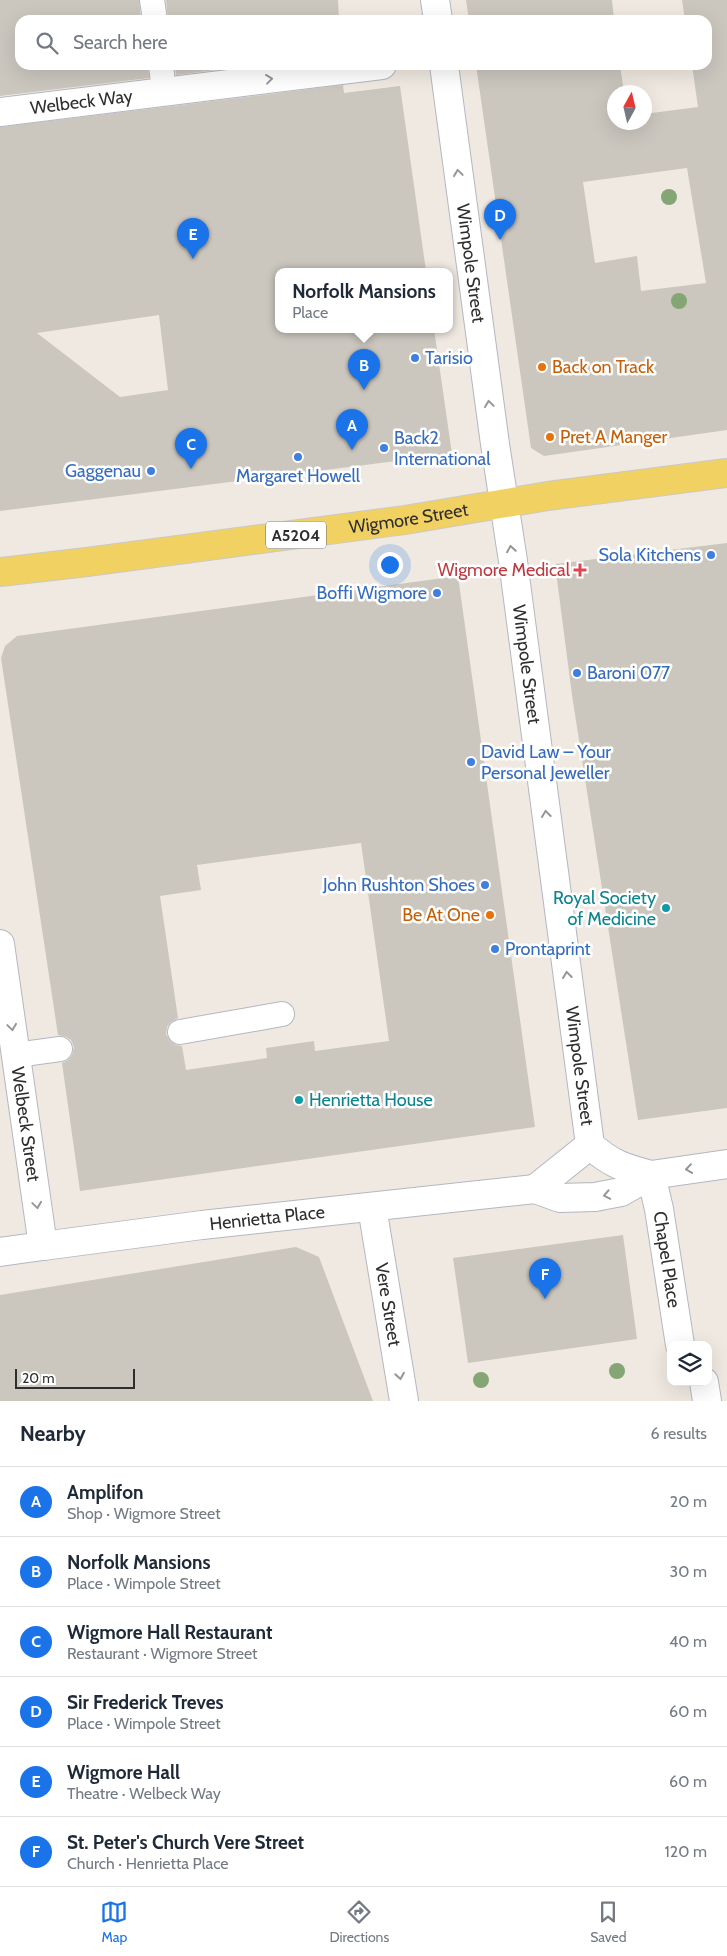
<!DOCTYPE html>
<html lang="en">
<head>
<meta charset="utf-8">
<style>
  body { margin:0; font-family:Cabin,sans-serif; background:#f2f2f3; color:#1f2937 }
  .controls { position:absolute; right:15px; bottom:15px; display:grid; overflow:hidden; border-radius:10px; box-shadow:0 5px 20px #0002 }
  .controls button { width:45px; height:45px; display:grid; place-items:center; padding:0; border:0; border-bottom:1px solid #e0e1e3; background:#fff; color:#1f2937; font:25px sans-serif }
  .compass { position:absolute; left:607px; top:85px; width:45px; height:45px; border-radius:50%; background:#fff; box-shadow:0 5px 20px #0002; rotate:8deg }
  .scale { position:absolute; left:15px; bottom:12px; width:120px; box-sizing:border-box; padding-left:5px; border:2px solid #2e2e2e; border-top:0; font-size:14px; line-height:18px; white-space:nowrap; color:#2e2e2e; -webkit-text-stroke:4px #fff; paint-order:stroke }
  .you { position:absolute; left:389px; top:564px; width:18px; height:18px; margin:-12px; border:4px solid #fff; border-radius:50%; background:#1a73e8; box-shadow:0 0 0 8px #1a73e833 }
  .badge { display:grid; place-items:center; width:32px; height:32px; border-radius:50%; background:#1a73e8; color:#fff; font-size:16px; font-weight:700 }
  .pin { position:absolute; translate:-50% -41px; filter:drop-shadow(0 1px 2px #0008) }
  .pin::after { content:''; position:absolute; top:26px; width:18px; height:15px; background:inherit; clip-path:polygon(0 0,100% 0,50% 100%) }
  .popup { position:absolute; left:275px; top:268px; width:178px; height:65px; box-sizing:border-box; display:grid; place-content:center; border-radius:10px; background:#fff; filter:drop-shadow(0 1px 4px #0005); font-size:16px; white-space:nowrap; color:#747a83 }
  .popup b { font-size:19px; color:#1f2937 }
  .popup::after { content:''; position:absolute; left:50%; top:100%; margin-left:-10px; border:10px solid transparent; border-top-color:#fff }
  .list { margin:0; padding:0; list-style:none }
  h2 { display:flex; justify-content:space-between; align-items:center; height:65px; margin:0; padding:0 20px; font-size:21px }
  h2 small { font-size:16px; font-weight:400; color:#747a83 }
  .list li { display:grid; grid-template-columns:32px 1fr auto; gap:15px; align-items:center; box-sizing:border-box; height:70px; padding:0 20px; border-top:1px solid #e0e1e3 }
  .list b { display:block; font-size:19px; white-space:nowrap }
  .list p { margin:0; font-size:16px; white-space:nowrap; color:#747a83 }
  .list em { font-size:16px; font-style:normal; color:#747a83 }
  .icon { flex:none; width:28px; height:28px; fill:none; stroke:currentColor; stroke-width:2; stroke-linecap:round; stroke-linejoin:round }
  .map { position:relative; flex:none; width:727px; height:1401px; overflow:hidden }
  .search { position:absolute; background:#fff; box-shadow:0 5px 20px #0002; left:15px; right:15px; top:15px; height:55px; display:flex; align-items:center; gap:12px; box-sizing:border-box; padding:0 18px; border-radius:15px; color:#747a83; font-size:19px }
  .sheet { height:485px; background:#fff }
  nav { display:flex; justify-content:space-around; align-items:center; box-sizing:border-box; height:70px; border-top:1px solid #e0e1e3; background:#fff; font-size:14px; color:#747a83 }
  nav a { display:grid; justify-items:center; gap:2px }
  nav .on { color:#1a73e8 }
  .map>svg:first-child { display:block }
</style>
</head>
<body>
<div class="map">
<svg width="727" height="1401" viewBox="0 0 727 1401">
  <rect width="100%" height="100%" fill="#efe9e1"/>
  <!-- building -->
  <path fill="#cbc7bf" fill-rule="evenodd" d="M0,0h139l2,20h-121v45h128l1,13 -149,18z
    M166,0h172l1,20h-171z
    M466,0h146l2,20h-145z
    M682,0h45v430l-183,26 -13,-8 -55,-383h144l4,27h-10v30h30v-8l54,-7 -6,-42h15v-45h-22zM687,168l19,115 -65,8 -4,-35 -42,7 -12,-81z
    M175,65h79l-78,10z
    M343,85l1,8 56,-7 26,185h-147v58h155l18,125 -452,57v-384zM159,315l9,75 -48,7 -83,-64z
    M727,543v565l-89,12 -66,-425 -17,-131z
    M458,576l77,551 -455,64 -18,-128 6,-3 4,-5 2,-8 -3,-7 -5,-3 -8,-2 -57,-377 4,-12 12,-10zM361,843l28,198 -74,10 -1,-10 -48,7 1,10 -81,12 -4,-24 -6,-1 -6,-4 -4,-7 1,-7 4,-5 7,-4 -18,-122 41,-6 -4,-25z
    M623,1235l14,104 -169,24 -15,-105z
    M296,1247l23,10 54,144h-373v-106z"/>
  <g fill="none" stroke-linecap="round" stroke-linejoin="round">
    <!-- lane casing -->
    <g stroke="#b4b7c1" stroke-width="26">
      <path id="lane" d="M152,0l3,20
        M161,65l3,27
        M180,1032l102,-18
        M16,1055l44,-6"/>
    </g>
    <!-- street casing -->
    <g stroke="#b4b7c1" stroke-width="30">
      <g id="street">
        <path id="s1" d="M0,112l382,-47"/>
        <path id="s2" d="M651,1175l8,34 21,136"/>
        <path d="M0,1252l43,-6"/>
        <path d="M704,1382l3,19"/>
      </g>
    </g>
    <!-- secondary casing -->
    <g stroke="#b4b7c1" stroke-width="30">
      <g id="secondary">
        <path d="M435,0l3,20"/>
        <path id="s3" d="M444,65l51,379 18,117 77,584"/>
        <path id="s4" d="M0,944l43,302 159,-21 333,-36 25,9 35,-1 26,-5 30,-17 76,-11"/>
        <path d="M590,1145c21,19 34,23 61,30"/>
        <path d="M535,1189l55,-44"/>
        <path id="s5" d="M372,1207l32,194"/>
      </g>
    </g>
    <!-- primary casing -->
    <g stroke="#c9c9c9" stroke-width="30">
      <g id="primary">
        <path id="s6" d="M0,572l87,-10 318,-42 143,-24 179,-23"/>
      </g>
    </g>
    <!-- lane -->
    <use href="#lane" stroke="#fff" stroke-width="24"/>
    <!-- street -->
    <use href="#street" stroke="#fff" stroke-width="28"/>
    <!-- secondary -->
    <use href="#secondary" stroke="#fff" stroke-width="28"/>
    <!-- primary -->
    <use href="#primary" stroke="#f2d163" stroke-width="28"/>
  </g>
  <!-- trees -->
  <g fill="#84a574">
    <circle cx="669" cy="197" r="8"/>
    <circle cx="679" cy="301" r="8"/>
    <circle cx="617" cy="1371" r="8"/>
    <circle cx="481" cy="1380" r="8"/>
  </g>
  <!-- one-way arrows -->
  <defs><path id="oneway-chevron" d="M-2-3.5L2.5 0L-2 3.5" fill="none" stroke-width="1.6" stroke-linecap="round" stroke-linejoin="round" transform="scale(1.25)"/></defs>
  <g stroke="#969696">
    <use href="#oneway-chevron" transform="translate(269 79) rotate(-7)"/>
    <use href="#oneway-chevron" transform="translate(458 173) rotate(-98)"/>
    <use href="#oneway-chevron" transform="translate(489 404) rotate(-98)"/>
    <use href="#oneway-chevron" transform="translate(511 549) rotate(-99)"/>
    <use href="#oneway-chevron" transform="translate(546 814) rotate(-97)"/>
    <use href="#oneway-chevron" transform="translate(567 975) rotate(-97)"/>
    <use href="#oneway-chevron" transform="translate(12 1027) rotate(82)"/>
    <use href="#oneway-chevron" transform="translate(689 1169) rotate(172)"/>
    <use href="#oneway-chevron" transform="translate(607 1195) rotate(169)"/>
    <use href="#oneway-chevron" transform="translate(37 1205) rotate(82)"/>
    <use href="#oneway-chevron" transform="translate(400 1376) rotate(81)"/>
  </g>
  <!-- markers -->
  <g fill="#3f7fe0" stroke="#fff" stroke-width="2">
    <circle cx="415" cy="358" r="5"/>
    <circle cx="384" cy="448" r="5"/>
    <circle cx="298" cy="457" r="5"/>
    <circle cx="151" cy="471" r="5"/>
    <circle cx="711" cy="555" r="5"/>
    <circle cx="437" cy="593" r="5"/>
    <circle cx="577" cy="673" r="5"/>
    <circle cx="471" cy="762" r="5"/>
    <circle cx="485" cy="885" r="5"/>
    <circle cx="495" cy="949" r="5"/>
  </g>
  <g fill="#e8710a" stroke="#fff" stroke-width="2">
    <circle cx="542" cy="367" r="5"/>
    <circle cx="550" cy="437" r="5"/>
    <circle cx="490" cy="915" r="5"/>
  </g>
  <path fill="#e0444e" stroke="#fff" stroke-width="2" d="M577.5 562.5h5v5h5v5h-5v5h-5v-5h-5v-5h5z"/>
  <g fill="#0f9aa8" stroke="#fff" stroke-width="2">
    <circle cx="666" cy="908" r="5"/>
    <circle cx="299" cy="1100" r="5"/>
  </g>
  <g text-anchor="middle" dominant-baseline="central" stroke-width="5" stroke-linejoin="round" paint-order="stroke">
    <!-- shield labels -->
    <rect fill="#fff" stroke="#6d6d6d" stroke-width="1" x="266" y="521.5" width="60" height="27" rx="4"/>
    <g font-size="16" font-weight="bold" fill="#2e2e2e">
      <text x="296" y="535">A5204</text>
    </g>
    <!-- street labels -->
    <g font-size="18" fill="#2e2e2e" stroke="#fff">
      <text stroke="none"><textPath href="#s1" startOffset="82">Welbeck Way</textPath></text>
      <text stroke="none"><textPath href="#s3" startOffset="200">Wimpole Street</textPath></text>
      <text stroke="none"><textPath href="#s6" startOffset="412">Wigmore Street</textPath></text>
      <text stroke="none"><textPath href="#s3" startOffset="605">Wimpole Street</textPath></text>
      <text stroke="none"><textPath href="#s3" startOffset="1010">Wimpole Street</textPath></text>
      <text stroke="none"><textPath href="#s4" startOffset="182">Welbeck Street</textPath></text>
      <text stroke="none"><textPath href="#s4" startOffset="531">Henrietta Place</textPath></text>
      <text stroke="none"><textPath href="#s2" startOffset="86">Chapel Place</textPath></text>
      <text stroke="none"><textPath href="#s5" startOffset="99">Vere Street</textPath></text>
    </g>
    <!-- shop labels -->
    <g font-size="18" fill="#366cbe" stroke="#fff" text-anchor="start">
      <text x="425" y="358">Tarisio</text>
      <text x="394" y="438">Back2<tspan x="394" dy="21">International</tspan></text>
      <text x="141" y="471" text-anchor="end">Gaggenau</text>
      <text x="298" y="476" text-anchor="middle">Margaret Howell</text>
      <text x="701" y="555" text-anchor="end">Sola Kitchens</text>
      <text x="427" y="593" text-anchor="end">Boffi Wigmore</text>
      <text x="587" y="673">Baroni 077</text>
      <text x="481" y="752">David Law – Your<tspan x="481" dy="21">Personal Jeweller</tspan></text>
      <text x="475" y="885" text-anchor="end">John Rushton Shoes</text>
      <text x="505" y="949">Prontaprint</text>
    </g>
    <!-- food labels -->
    <g font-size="18" fill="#c56008" stroke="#fff" text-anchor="start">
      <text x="552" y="367">Back on Track</text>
      <text x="560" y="437">Pret A Manger</text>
      <text x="480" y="915" text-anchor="end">Be At One</text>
    </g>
    <!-- health labels -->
    <g font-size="18" fill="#be3a42" stroke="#fff" text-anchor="end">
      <text x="570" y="570">Wigmore Medical</text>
    </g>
    <!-- culture labels -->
    <g font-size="18" fill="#0d838f" stroke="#fff" text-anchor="end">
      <text x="656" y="898">Royal Society<tspan x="656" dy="21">of Medicine</tspan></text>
      <text x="309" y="1100" text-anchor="start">Henrietta House</text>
    </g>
  </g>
</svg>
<div class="controls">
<button><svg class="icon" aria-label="layers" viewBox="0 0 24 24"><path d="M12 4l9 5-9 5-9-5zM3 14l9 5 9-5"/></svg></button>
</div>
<svg class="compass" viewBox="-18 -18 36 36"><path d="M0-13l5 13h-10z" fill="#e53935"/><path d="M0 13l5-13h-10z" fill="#747a83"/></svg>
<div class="scale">20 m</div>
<div class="you"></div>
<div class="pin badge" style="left:352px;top:450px">A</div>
<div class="pin badge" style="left:364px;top:390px">B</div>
<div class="popup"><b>Norfolk Mansions</b>Place</div>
<div class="pin badge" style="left:191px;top:469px">C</div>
<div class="pin badge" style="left:500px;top:240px">D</div>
<div class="pin badge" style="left:193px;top:259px">E</div>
<div class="pin badge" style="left:545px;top:1299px">F</div>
<div class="search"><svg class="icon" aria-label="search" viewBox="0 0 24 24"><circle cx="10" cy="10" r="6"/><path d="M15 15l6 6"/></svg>Search here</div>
</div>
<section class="sheet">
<h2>Nearby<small>6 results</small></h2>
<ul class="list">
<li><span class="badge">A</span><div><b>Amplifon</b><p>Shop · Wigmore Street</p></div><em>20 m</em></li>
<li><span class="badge">B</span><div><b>Norfolk Mansions</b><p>Place · Wimpole Street</p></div><em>30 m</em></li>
<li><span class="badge">C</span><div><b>Wigmore Hall Restaurant</b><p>Restaurant · Wigmore Street</p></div><em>40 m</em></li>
<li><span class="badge">D</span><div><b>Sir Frederick Treves</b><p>Place · Wimpole Street</p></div><em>60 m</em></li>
<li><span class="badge">E</span><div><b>Wigmore Hall</b><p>Theatre · Welbeck Way</p></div><em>60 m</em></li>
<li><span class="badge">F</span><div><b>St. Peter's Church Vere Street</b><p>Church · Henrietta Place</p></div><em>120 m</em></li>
</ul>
</section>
<nav>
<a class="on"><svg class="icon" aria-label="map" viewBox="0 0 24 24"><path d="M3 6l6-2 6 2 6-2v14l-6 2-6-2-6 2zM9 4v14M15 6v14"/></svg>Map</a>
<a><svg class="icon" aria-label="directions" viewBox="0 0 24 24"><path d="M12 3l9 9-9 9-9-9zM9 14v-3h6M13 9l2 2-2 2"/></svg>Directions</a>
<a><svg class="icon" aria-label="saved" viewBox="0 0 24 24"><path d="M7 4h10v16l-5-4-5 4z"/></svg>Saved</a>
</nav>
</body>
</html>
